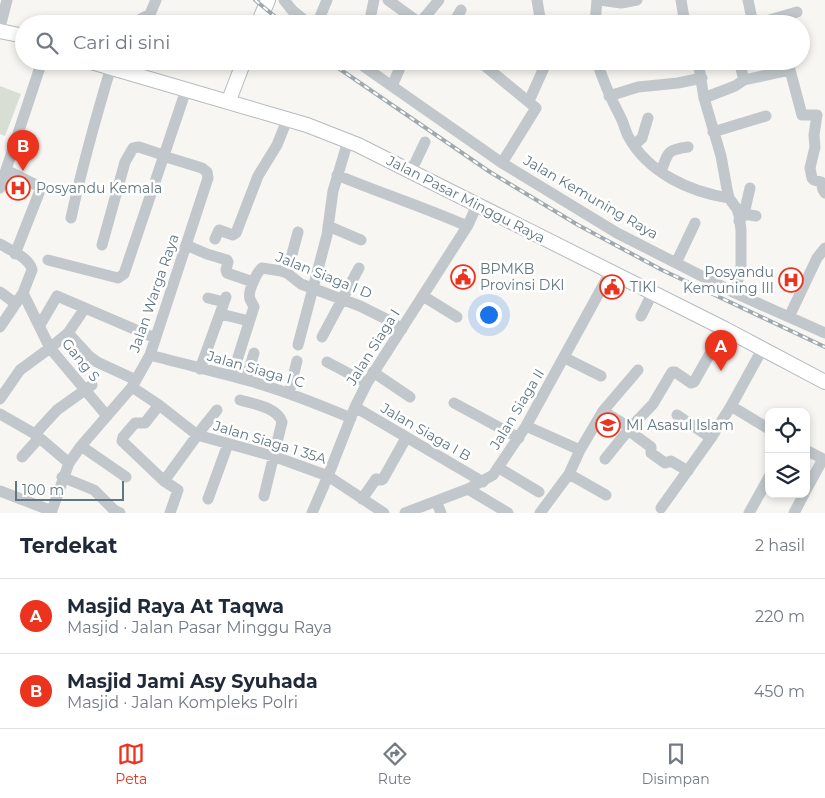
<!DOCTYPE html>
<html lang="id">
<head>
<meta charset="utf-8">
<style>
  body { margin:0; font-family:Montserrat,sans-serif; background:#f2f2f3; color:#1f2937 }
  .controls { position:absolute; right:15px; bottom:15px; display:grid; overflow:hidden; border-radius:10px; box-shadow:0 2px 8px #0003 }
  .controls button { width:45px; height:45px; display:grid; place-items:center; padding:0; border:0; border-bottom:1px solid #e0e1e3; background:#fff; color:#1f2937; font:25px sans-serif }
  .scale { position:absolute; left:15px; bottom:12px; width:109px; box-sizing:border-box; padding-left:5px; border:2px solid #607680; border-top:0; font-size:14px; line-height:18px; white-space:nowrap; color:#607680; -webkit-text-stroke:4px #fff; paint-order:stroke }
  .you { position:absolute; left:488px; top:314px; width:18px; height:18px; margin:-12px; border:4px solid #fff; border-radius:50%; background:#1a73e8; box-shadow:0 0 0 8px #1a73e833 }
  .badge { display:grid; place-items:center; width:32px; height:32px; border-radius:50%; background:#ec331e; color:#fff; font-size:16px; font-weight:700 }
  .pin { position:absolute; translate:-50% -41px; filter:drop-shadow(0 1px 2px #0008) }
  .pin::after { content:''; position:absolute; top:26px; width:18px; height:15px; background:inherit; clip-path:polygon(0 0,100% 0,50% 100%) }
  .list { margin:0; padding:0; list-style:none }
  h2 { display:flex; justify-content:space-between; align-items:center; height:65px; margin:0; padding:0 20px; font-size:21px }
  h2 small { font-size:16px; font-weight:400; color:#747a83 }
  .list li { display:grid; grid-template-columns:32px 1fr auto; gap:15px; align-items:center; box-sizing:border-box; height:75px; padding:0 20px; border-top:1px solid #e0e1e3 }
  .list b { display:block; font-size:19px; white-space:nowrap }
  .list p { margin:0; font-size:16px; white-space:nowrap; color:#747a83 }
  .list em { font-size:16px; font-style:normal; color:#747a83 }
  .icon { flex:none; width:28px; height:28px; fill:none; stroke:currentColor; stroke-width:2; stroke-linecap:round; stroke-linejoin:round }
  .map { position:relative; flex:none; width:825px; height:513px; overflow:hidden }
  .search { position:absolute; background:#fff; box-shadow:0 2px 8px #0003; left:15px; right:15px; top:15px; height:55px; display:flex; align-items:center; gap:12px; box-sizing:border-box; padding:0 18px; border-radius:28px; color:#747a83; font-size:19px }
  .sheet { height:215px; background:#fff }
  nav { display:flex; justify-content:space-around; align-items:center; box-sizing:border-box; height:70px; border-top:1px solid #e0e1e3; background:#fff; font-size:14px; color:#747a83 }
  nav a { display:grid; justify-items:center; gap:2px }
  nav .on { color:#ec331e }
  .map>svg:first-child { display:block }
</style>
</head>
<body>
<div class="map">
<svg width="825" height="513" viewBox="0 0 825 513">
  <rect width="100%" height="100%" fill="#f7f6f3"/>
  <!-- green -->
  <path fill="#d9ded4" d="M0,86l21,8 -16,42 -5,-2z"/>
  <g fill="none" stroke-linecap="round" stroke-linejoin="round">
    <!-- major casing -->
    <g stroke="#b5bbbe" stroke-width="16">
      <path id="major" d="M258,24l10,-24
        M0,31l24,5
        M88,61l219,64 51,20 367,184 100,53
        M231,95l13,-34"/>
    </g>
    <!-- minor -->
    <path stroke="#c1c7ca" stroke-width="11" d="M284,0l8,10 17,14
      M388,0l33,24
      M537,0l4,24
      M600,0l21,3 16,-3
      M681,0l4,24
      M748,0l5,24
      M320,17l7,-17
      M177,21l8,3
      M522,21l3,3
      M134,24l3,-3 13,-7 6,-14
      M369,24l5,-24
      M419,24l20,-24
      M453,24l8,-14
      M595,24l2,-24
      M756,24l41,-12
      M0,27l7,-27
      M356,61l146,102 115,70 118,60 90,40
      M479,61l57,47 -34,55
      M597,61c6,21 14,38 24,57 3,6 4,12 7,18 20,37 62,56 101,62
      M698,61l6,37 17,58 6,33 2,9 8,11 2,6 2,15v36l-6,27
      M739,61l5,19
      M124,63l1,-2
      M392,86l11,-25
      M609,96l29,-9 40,-4 24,-5
      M704,98l31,-12 9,-6 46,-10 12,45h15l-3,20 1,12 -5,21 2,10 2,2 7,2 2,8 2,3
      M529,101l18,-40
      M713,132l53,-16
      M634,145l8,-7 6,-20
      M415,163l10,-21
      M6,170l34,17 -1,6 -24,61
      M661,171c8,-19 5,-21 27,-24
      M337,175c43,18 87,32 130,51
      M0,188l42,-127
      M744,214l12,2
      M71,218c11,-51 25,-101 40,-151
      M739,221l5,-7 6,-26
      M328,226l33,14
      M215,239l4,-9 14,5 3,-2 22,-57 19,-31 10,-25
      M0,244c10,6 30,14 32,26l-9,23 -23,34
      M102,245l23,-83 8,-14 6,-1 24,8
      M186,245l21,9 20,6 1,2 -2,8 1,3 26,9
      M48,260l70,18 6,-4 62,-184
      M676,263l19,-40
      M287,273l11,-41
      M0,292l15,11
      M23,293l27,55 57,68
      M423,296l34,21
      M208,298l16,4
      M221,314l28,7
      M641,316l12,-24
      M789,317l28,-59 8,-10
      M40,325l17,-29 98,42
      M68,333l21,23 8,6 39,18
      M322,337l37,-69
      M298,345l29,-110 6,-44 15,-50
      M150,355c34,9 67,17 100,26 35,10 68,23 101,37
      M565,358l36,18
      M327,362l40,21
      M200,369l26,-72
      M373,372l37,25
      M232,376l22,-69c-1,-3 -3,-5 -4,-8 -3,-7 7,-27 12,-31l19,3 6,2 14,11 59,22 26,13 16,10
      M246,380l8,-27
      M132,387l27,18 37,29v3l-32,44
      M289,393l8,-32
      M0,399l20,-29 30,-22 18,-15 17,-25
      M240,400c13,4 37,7 42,22l-18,74
      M454,403l65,35
      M159,405l-14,18h-10l-12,14 -1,4 42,40 14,9 -8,23
      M731,406l38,23
      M355,407l128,75
      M217,410l-20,25 76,21 55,20 56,37
      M603,411l27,17 23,-24 19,-32h3l16,11 3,-1 22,-39
      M0,414l35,20 34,29
      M677,415l34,23
      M526,426l54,24
      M628,430l23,17v6l14,10 6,-2 17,10
      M35,434l22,-24 35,-25
      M81,446l45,31
      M806,450l19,10
      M22,457l17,-19
      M605,459l25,-31
      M499,468l40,24
      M569,474l37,21
      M62,477l32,13 20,20 6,3
      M468,489l40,24
      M806,490l17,-31
      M0,491l52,20
      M208,499l20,-55
      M362,499l14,-20 5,1 2,-1 23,-41
      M436,501l5,12
      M661,508l50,-70 20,-32 32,-58
      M51,513l18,-50 12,-17 51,-59 18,-32 58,-177 -1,-6 -5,-4 -39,-12
      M312,513l16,-37 27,-69 12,-24 101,-158 9,-20
      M405,513l63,-24 25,-14 33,-49 85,-155
      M540,513l29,-39 11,-24 23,-39 35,-41
      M749,513l20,-36
      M794,513l10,-19"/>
    <!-- major -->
    <use href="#major" stroke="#fff" stroke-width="14"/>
    <!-- rail casing -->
    <g stroke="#a0a9ae" stroke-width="4">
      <path id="rail" d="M255,0l29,24
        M328,61l162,111 88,53 84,45 163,77"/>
    </g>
    <!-- rail -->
    <use href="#rail" stroke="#fff" stroke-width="2" stroke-dasharray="5.5" stroke-linecap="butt"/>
  </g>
  <!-- icons -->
  <defs>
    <g id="hospital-ring" transform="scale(1.25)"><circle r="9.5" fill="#fff" stroke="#ec331e" stroke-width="1.5"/><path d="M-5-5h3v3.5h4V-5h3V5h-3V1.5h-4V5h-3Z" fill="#ec331e"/></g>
    <g id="civic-ring" transform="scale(1.25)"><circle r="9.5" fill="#fff" stroke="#ec331e" stroke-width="1.5"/><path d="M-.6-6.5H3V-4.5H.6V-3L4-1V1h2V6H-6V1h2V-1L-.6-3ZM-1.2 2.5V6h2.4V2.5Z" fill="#ec331e"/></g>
    <g id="school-ring" transform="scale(1.25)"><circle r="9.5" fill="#fff" stroke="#ec331e" stroke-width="1.5"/><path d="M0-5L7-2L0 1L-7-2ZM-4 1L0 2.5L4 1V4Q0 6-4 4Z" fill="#ec331e"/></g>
  </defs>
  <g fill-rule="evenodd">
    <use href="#hospital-ring" x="18" y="188"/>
    <use href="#civic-ring" x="463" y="277"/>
    <use href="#hospital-ring" x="791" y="280"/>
    <use href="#civic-ring" x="612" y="287"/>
    <use href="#school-ring" x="608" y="425"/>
  </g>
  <g text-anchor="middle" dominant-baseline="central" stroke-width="5" stroke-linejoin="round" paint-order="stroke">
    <!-- poi labels -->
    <g font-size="14" fill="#607680" stroke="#fff" text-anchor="start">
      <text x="36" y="188">Posyandu Kemala</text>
      <text x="480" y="269">BPMKB<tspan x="480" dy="16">Provinsi DKI</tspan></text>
      <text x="774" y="272" text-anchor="end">Posyandu<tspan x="774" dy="16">Kemuning III</tspan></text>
      <text x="630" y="287">TIKI</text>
      <text x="626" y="425">MI Asasul Islam</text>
    </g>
    <!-- street labels -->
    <g font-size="14" fill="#607680" stroke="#fff">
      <text transform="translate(591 197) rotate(30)">Jalan Kemuning Raya</text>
      <text transform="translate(466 199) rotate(27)">Jalan Pasar Minggu Raya</text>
      <text transform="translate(324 275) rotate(22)">Jalan Siaga I D</text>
      <text transform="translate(154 293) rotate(-71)">Jalan Warga Raya</text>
      <text transform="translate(373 347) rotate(-58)">Jalan Siaga I</text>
      <text transform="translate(81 360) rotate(51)">Gang S</text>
      <text transform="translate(256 369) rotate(16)">Jalan Siaga I C</text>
      <text transform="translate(517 409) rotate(-59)">Jalan Siaga II</text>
      <text transform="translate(426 432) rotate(30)">Jalan Siaga I B</text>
      <text transform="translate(270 442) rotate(17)">Jalan Siaga 1 35A</text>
    </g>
  </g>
</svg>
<div class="controls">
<button><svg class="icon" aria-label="locate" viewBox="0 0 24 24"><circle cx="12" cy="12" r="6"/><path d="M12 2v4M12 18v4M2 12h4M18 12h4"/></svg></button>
<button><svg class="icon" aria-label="layers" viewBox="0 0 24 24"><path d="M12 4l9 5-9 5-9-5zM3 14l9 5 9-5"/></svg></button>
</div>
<div class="scale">100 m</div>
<div class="you"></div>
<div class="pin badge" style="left:721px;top:371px">A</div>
<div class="pin badge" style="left:23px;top:171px">B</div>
<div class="search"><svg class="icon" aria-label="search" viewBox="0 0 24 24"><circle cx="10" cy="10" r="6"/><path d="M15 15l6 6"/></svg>Cari di sini</div>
</div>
<section class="sheet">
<h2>Terdekat<small>2 hasil</small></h2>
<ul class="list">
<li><span class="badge">A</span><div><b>Masjid Raya At Taqwa</b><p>Masjid · Jalan Pasar Minggu Raya</p></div><em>220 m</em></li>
<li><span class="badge">B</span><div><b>Masjid Jami Asy Syuhada</b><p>Masjid · Jalan Kompleks Polri</p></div><em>450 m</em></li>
</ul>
</section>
<nav>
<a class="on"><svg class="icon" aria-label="map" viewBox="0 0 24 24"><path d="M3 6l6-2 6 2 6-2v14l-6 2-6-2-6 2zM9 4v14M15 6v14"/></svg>Peta</a>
<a><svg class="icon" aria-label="directions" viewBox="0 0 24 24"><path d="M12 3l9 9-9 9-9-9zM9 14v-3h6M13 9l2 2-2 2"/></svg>Rute</a>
<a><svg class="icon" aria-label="saved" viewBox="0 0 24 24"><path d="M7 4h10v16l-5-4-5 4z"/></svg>Disimpan</a>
</nav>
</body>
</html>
